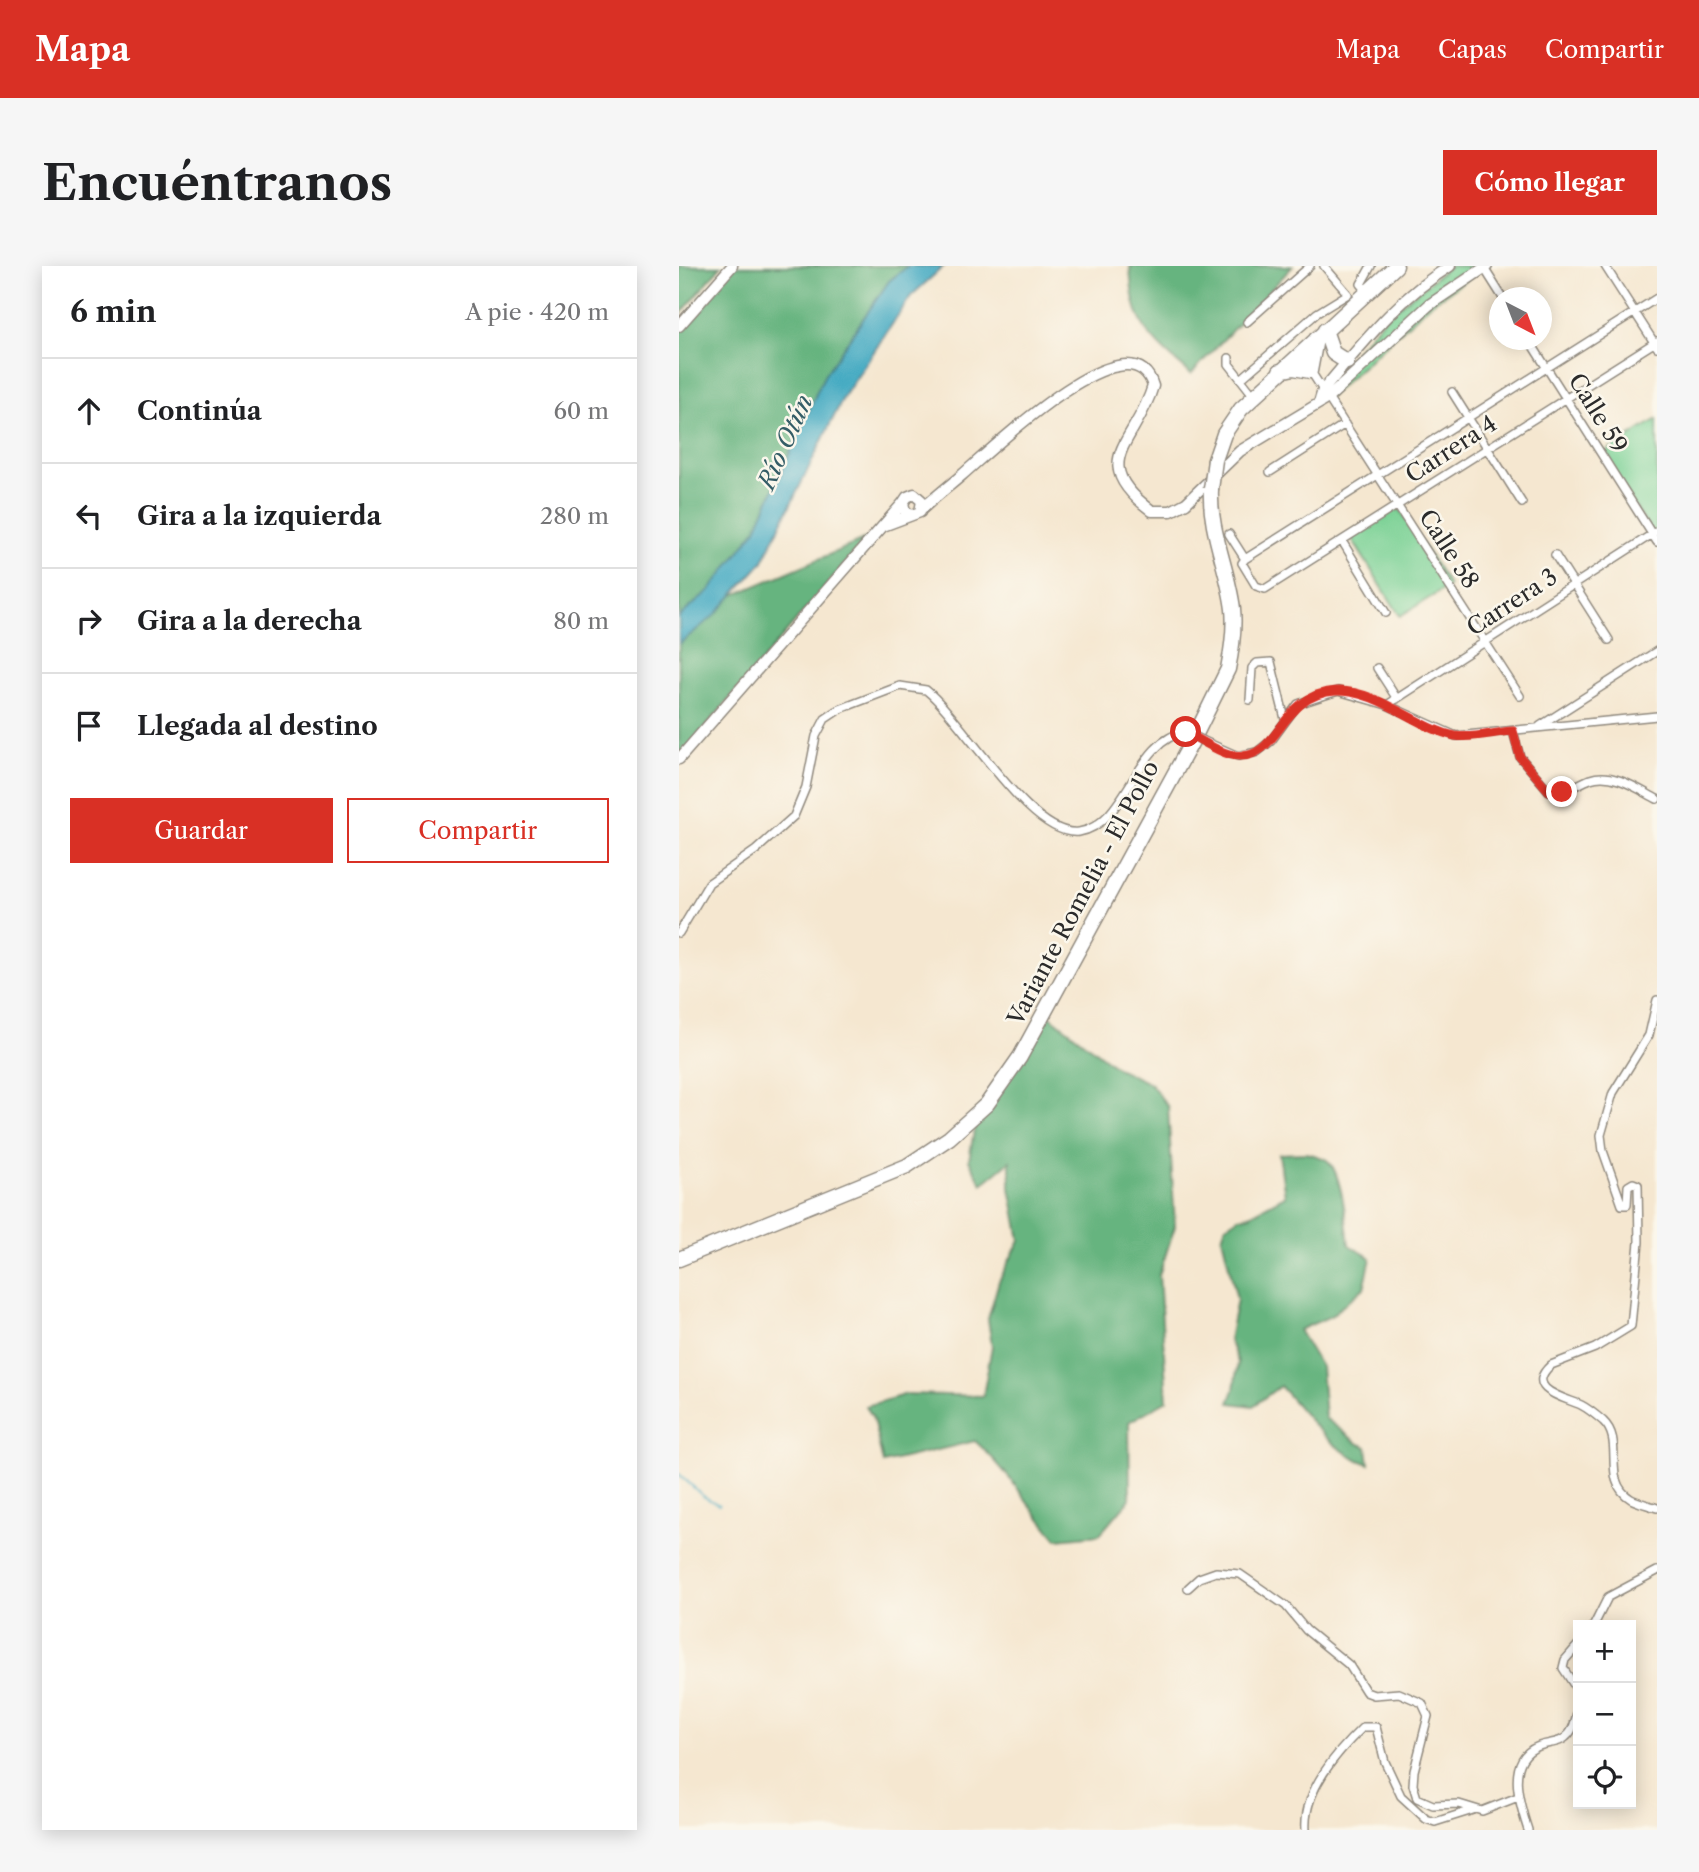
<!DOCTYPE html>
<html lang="es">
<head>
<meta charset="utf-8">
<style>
  body { margin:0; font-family:"Libre Caslon Text",serif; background:#f6f6f6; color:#202124 }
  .controls { position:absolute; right:21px; bottom:21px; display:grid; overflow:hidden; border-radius:0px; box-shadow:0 4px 18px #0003 }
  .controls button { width:63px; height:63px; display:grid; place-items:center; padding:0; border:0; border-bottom:2px solid #e0e0e0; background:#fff; color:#202124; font:35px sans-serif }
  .compass { position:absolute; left:810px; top:21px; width:63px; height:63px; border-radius:50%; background:#fff; box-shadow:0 4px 18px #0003; rotate:138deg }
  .stop { position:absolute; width:21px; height:21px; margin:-16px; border:5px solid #d93025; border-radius:50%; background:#fff }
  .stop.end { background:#d93025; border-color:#fff; box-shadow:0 2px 7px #0008 }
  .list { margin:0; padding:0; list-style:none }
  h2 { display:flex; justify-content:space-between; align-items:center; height:91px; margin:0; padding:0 28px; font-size:30px }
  h2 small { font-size:23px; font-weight:400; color:#757577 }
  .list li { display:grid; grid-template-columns:46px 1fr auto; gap:21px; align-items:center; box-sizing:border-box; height:105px; padding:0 28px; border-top:2px solid #e0e0e0 }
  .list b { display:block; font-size:26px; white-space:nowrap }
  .list em { font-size:23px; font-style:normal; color:#757577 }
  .actions { display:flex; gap:14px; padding:21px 28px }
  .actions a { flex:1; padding:16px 0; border:2px solid #d93025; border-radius:0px; text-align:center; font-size:24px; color:#d93025 }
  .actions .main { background:#d93025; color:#fff }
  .icon { flex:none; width:38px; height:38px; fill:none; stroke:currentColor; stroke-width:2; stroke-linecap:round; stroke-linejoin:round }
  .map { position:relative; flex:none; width:978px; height:1564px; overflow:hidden; border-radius:0px }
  header { display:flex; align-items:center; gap:42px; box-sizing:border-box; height:98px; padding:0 35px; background:#d93025; color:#fff }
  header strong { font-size:33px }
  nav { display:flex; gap:38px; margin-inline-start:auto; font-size:24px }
  .intro { display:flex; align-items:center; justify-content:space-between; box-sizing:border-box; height:168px; padding:0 42px }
  h1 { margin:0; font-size:49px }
  .button { padding:18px 32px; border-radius:0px; background:#d93025; color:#fff; font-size:24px; font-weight:700 }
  main { display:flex; gap:42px; padding:0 42px }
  aside { flex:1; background:#fff; border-radius:0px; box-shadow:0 4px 18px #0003 }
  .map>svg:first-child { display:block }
</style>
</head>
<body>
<header>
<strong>Mapa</strong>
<nav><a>Mapa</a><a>Capas</a><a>Compartir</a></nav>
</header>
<div class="intro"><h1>Encuéntranos</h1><a class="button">Cómo llegar</a></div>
<main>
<aside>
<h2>6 min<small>A pie · 420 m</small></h2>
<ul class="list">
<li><svg class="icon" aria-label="ahead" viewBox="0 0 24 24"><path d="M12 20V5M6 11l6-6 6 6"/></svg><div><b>Continúa</b></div><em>60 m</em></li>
<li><svg class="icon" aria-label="left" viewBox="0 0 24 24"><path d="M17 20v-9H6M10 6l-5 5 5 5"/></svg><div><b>Gira a la izquierda</b></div><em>280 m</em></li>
<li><svg class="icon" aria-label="right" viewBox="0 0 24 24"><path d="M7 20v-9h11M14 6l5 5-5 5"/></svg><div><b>Gira a la derecha</b></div><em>80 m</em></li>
<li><svg class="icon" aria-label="arrive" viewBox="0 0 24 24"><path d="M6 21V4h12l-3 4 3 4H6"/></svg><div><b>Llegada al destino</b></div></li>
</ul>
<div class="actions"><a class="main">Guardar</a><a>Compartir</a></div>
</aside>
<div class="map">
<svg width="978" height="1564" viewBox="0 0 978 1564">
  <rect width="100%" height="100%" fill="#fbf7ec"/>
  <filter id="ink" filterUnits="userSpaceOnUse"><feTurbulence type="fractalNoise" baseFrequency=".0143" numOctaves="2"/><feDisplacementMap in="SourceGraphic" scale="14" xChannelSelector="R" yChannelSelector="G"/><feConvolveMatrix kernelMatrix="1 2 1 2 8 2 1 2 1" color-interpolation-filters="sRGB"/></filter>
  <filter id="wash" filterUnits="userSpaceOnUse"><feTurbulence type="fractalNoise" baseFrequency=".00686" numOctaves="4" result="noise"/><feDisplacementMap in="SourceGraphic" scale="28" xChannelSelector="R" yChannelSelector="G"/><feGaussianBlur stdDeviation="1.57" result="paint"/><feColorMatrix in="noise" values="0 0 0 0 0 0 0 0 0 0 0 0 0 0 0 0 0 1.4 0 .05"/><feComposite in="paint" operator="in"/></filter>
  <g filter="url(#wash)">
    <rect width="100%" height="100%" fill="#f5e7d0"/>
    <!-- green -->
    <path fill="#7dd296" stroke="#547e60" stroke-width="2" d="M771,0h37l-58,39 -101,93 -5,-8 62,-73z
      M978,153v112l-5,3 -50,-80z
      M719,240l51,80 -49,30 -50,-80z"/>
    <!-- forest -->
    <path fill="#66b47f" stroke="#487055" stroke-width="2" d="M0,0h42l-42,50z
      M49,0h196l-130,210 -88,131 160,-68 -187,219v-114l22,-27 -22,15v-307z
      M451,0h163l-102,108c-43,-36 -59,-50 -61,-108z
      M366,746l72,56 34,16 17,23 7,119 -16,49 8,125 -38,22 1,77 -31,36 -42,4c-28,-32 -50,-70 -82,-98l-92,22 -10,-45 -7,-12 41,-12 76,2 9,-50 -4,-27 11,-38 21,-41 -10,-52v-27l-28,23 -13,-24 8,-47z
      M628,887c6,2 16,4 21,8 14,12 19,65 21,84l22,13 -7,30 -33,28 -32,14 22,37 4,51 34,26 8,3 2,17c-41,-14 -60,-47 -89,-78l-27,20 -24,-3 5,-13 4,-28 -9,-22 8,-41 -15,-62 4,-11 14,-9 10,-2 35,-19 -6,-42z"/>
    <!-- water -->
    <path fill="#41a8c1" stroke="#366a76" stroke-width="2" d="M229,0h36l-33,30 -68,102 -81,165 -47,52 -36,29v-27l31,-27 46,-61 68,-153 65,-95z"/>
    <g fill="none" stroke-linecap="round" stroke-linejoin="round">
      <!-- stream -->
      <path stroke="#41a8c1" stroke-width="2" d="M0,1208l24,22 16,9"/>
    </g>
  </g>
  <g filter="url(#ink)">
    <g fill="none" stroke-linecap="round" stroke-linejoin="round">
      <!-- street casing -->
      <g stroke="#90897e" stroke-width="10">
        <path id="street" d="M926,0l52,81
          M805,2l19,30
          M688,25l-6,-7 10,-18
          M568,56l63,-56
          M850,74l128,202
          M620,87l221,343
          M550,92v6l25,32
          M562,113l76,-66 31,-19 -24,-28
          M773,126l70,111
          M591,206l75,-48
          M550,268l16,25 -3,4 14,23 9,3 392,-248
          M663,275l44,72
          M876,289l54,85
          M566,293l412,-261
          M698,402l20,31
          M571,434l2,-32 5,-5 14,-1 14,57
          M708,439l270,-174
          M861,460l117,-75
          M834,465l7,26 29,34c17,3 26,-6 41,-12 23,-8 48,10 67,20
          M525,475l34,15 19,-4 14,-11 27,-37 40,-13 49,14 69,31 201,-20
          M0,667l30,-50 47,-33 38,-34 12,-29 10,-51 9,-17 15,-10 60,-23 26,4c38,30 105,149 153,142 49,-8 56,-93 107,-100
          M978,734l-8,35 -36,58 -12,42 2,16 19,54h5l1,-19 5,-3 5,2 1,57 -8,84 -36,22 -44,17c-28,25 15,33 30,40 8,4 15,10 22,16 23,21 -3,59 28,78 8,4 18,6 26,9
          M509,1322l11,-10 17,-6 24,2 46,32 20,24 43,35 17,27 8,3 25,-2 23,10 6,13 -14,55 -1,14 4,13 16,7 26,-1 23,7 36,-14
          M915,1359l14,-28 49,-26
          M899,1379l-13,15 -2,8 13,20 2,12
          M627,1564c-3,-40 31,-78 57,-103h13l9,35 16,34 25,23 9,3 38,-12
          M849,1564c-8,-25 -24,-71 11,-84 11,-4 22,-2 30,-12 6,-7 7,-17 9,-26"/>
      </g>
      <!-- secondary casing -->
      <g stroke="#90897e" stroke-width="13">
        <path id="secondary" d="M0,60l53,-60
          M641,134l3,-10c41,-48 73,-90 127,-124
          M242,244c14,-13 27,-23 41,-35 26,-22 169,-162 191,-89 -17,58 -68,75 -1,125h19l15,-8 54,-52 88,-53 101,-93 58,-39
          M204,260l37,-14 2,-11 -8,-7 -7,3 -4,6 2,8 6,4
          M0,493l224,-256"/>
      </g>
      <!-- highway casing -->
      <g stroke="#90897e" stroke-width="17">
        <path id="highway" d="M646,64l8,23 14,9
          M601,105l14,-3 16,3 6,-32
          M536,194l9,-26 17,-25 155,-143
          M0,993l228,-93 42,-28 38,-34 33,-47 175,-321 33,-67c4,-20 7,-40 5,-60 -5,-41 -24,-78 -22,-120"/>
      </g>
      <!-- street -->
      <use href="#street" stroke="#fff" stroke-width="7"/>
      <!-- secondary -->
      <use href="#secondary" stroke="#fff" stroke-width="10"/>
      <!-- highway -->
      <use href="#highway" stroke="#fff" stroke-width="14"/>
      <!-- street-bridge casing -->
      <g stroke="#90897e" stroke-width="10" stroke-linecap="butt">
        <path id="street-bridge" d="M507,466l18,9"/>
      </g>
      <!-- highway-bridge casing -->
      <g stroke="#90897e" stroke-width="17" stroke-linecap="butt">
        <path id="highway-bridge" d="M532,223l4,-29"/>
      </g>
      <!-- street-bridge -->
      <use href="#street-bridge" stroke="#fff" stroke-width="7"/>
      <!-- highway-bridge -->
      <use href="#highway-bridge" stroke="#fff" stroke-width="14"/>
    </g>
  </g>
  <g fill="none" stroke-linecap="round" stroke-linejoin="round" filter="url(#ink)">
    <!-- route -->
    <path stroke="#d93025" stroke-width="9" d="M507,466c15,8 36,23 53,24 41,2 41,-62 97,-65 41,-2 81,37 119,45 17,3 41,-4 58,-5l7,26 29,34 13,1"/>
  </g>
  <g text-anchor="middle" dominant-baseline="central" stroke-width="5" stroke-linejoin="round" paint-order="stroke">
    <!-- street labels -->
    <g font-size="23" fill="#2b2b2b" stroke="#fbf7ec">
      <text transform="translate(919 147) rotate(58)">Calle 59</text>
      <text transform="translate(772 183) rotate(-33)">Carrera 4</text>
      <text transform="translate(770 283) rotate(57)">Calle 58</text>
      <text transform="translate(833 336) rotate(-33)">Carrera 3</text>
      <text transform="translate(404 627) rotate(-62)">Variante Romelia - El Pollo</text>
    </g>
    <!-- water labels -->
    <g font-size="24" font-style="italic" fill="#345d67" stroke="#fbf7ec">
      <text transform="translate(106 176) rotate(-66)">Río Otún</text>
    </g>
  </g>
</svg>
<div class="controls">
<button>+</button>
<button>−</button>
<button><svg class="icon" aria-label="locate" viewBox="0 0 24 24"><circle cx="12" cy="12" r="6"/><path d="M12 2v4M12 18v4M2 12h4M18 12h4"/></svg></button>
</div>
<svg class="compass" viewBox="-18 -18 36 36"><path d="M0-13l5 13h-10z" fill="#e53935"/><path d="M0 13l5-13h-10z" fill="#757577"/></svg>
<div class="stop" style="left:507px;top:466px"></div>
<div class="stop end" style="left:883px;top:526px"></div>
</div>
</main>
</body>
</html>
